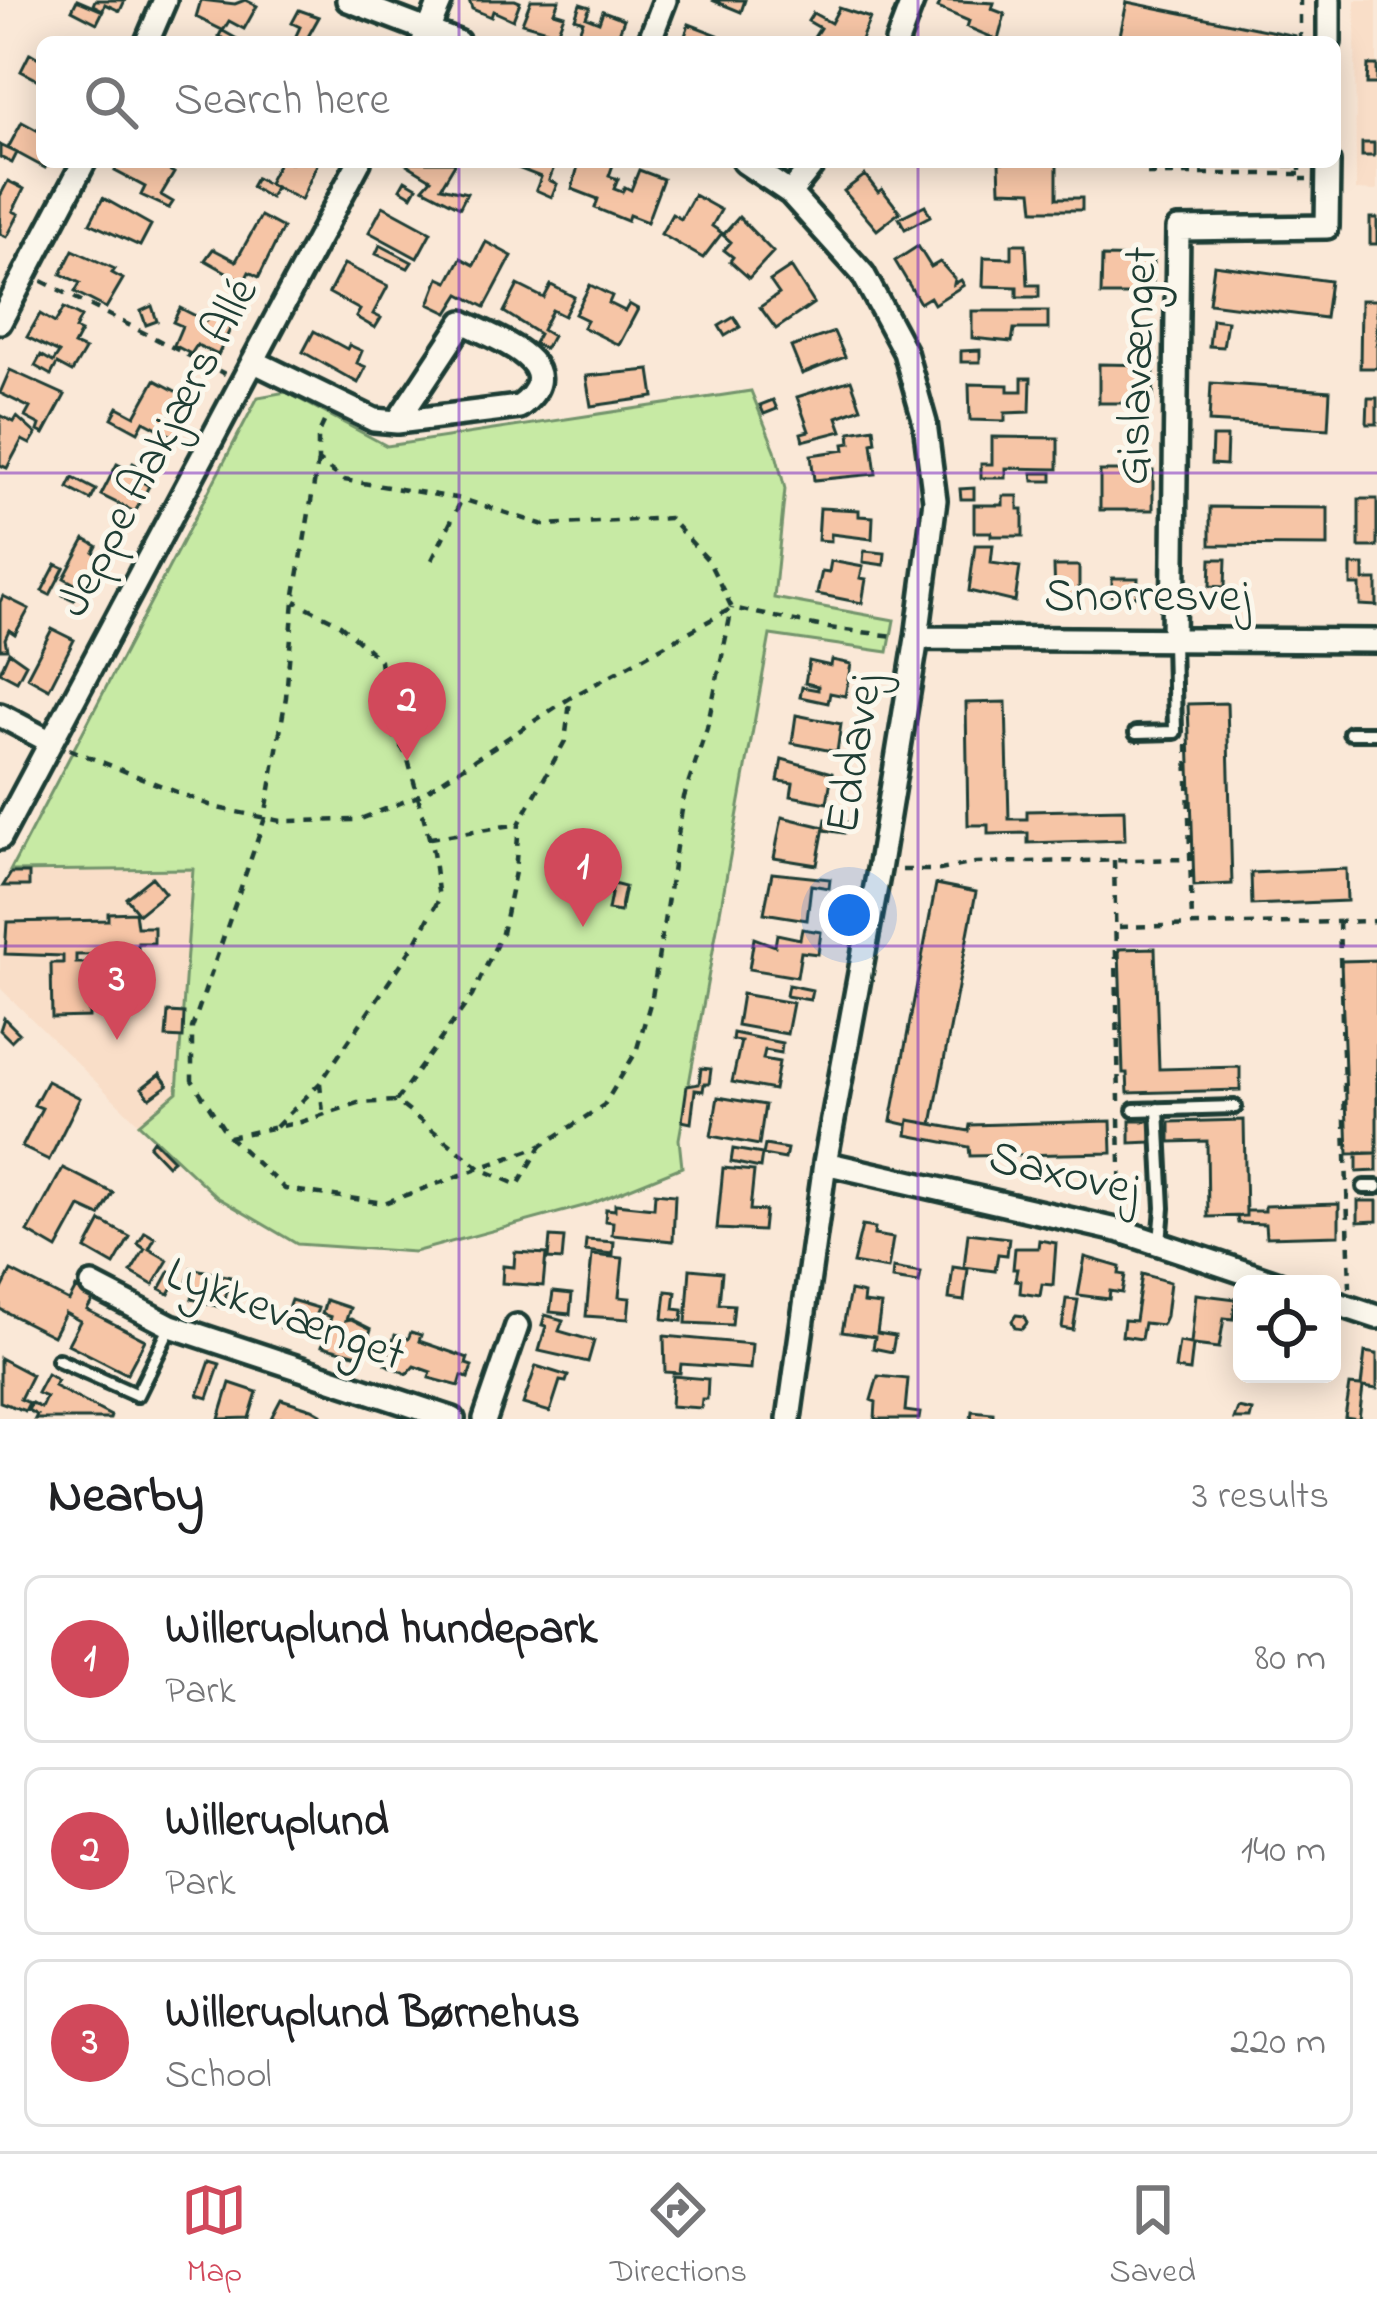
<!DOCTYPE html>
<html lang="en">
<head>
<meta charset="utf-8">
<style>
  body { margin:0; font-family:"Indie Flower",sans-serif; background:#f6f6f6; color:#202124 }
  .controls { position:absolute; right:36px; bottom:36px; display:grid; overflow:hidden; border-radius:18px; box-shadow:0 6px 30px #0003 }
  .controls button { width:108px; height:108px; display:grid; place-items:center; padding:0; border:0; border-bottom:3px solid #e0e0e0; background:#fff; color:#202124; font:60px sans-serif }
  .you { position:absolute; left:849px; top:915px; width:42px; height:42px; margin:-30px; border:9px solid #fff; border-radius:50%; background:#1a73e8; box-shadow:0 0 0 18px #1a73e833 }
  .badge { display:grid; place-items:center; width:78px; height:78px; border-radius:50%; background:#d1495b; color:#fff; font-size:39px; font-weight:700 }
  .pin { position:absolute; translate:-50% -99px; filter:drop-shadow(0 3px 6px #0008) }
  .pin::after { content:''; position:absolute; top:63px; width:42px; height:36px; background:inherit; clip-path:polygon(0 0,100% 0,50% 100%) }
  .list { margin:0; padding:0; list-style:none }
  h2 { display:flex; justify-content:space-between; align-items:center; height:156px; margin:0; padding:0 48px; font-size:51px }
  h2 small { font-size:39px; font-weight:400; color:#757577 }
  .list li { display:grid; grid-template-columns:78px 1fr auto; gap:36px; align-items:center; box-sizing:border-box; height:168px; margin:0 24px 24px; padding:0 24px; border:3px solid #e0e0e0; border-radius:18px }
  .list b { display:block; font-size:45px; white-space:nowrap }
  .list p { margin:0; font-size:39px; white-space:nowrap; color:#757577 }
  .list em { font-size:39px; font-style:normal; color:#757577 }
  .icon { flex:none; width:66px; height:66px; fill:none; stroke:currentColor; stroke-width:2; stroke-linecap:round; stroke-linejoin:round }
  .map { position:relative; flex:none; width:1377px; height:1419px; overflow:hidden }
  .search { position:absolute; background:#fff; box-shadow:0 6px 30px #0003; left:36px; right:36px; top:36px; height:132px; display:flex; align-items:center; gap:30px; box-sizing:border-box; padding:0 42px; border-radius:18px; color:#757577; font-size:45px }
  .sheet { height:732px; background:#fff }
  nav { display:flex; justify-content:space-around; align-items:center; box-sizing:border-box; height:168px; border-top:3px solid #e0e0e0; background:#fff; font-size:33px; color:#757577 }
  nav a { display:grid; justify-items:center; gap:6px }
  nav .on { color:#d1495b }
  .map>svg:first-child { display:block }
</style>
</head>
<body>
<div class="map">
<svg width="1377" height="1419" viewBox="0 0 1377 1419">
  <rect width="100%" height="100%" fill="#fae8d7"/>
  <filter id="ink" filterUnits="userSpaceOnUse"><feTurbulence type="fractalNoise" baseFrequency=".00833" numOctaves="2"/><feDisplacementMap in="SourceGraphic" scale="24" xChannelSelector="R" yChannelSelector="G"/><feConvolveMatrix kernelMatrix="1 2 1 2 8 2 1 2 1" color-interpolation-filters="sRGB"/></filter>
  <g filter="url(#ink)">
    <!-- built -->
    <path fill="#f9dec8" d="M1355,0h22v191l-21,-1z
      M194,869l-17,223 -38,32 -139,-136v-99l10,-18z"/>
    <!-- green -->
    <path fill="#c7eaa4" stroke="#73946c" stroke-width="3" d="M751,391l24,59 10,39 -11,109 120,22 -6,32 -118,-17 -91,504 3,28 -91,37 -177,48 -117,-8 -80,-47 -78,-73 38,-32 16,-223 -183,2 248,-474 28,-5 101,54z"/>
    <!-- building -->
    <path fill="#f6c5a6" stroke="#1f3d34" stroke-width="3" d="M77,0l26,11 -6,12 -25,-13z
      M95,0h-1h31l-5,11 -15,-7 -2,6 -10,-5z
      M201,0l34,4 10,-4 12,6 -13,23 -15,-8 -6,10 14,8 -8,3 -10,-6 3,-6 -26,-13z
      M469,0h46l5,2 -7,18 -20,-9 -2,6 -19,-8z
      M531,0h28l-5,12 10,3 -7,18 -35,-10z
      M712,0h33l-4,12z
      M941,0l53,3 -2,6 13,5 -7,26 -31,-13 2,-6 -31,-13z
      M1127,2l168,34 -1,6 -175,-2z
      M580,4l10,3 -4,10 13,5 4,-11 21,8 -5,14 9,3 -3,6h-50l8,-21 -8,-3z
      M839,8l31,10 -10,24h-49l9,-14 -12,-7 5,-8 18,10z
      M299,10l20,7 -14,25 -11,-2 6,-13 -8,-4z
      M689,24l29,11 -3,7h-32z
      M30,53l12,7v22l-21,-11z
      M1368,65h9v19h-10z
      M22,122l20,11v29h6l-3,6 -37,-20z
      M1362,143h12v13h-12z
      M0,145l17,8 -5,10 -12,-6z
      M119,162h49l-3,6 9,5 -13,22 12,7 -4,6 -28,-13 4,-8 -30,-16z
      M279,162h39l-17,38 -33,-17z
      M403,162h53l-15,25 26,6 -7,14 -37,-19 8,-9z
      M517,162h39l-7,18 8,4 -5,13 -16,-7 5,-13 -26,-10z
      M579,162h35l-5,14 9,3 -4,10 8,3 3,-5 6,3 8,-20 24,9 -16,43 -18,-7 -2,6 -32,-13 3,-9 -26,-10z
      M999,162h58v36h25v12h-48l-2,-19 -32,-1z
      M1123,162h171v4l-171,-1z
      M865,175l13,17 4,-3 18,23 -23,18 -33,-39z
      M256,178l19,10 -5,10 -19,-11z
      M405,180l12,7 -5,9 -12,-7z
      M8,181l16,8 -11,22 6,3 -12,23 -7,-3v-38z
      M694,195l27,15 -9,16 10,7 -19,25 -42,-24 11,-20 9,5z
      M103,198l48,27 -11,21 -50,-23z
      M925,205l5,11 -25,13 -6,-11z
      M383,206l48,26 -14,26 -48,-26z
      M261,216l22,12 -24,49 -10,-5 -5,10 -39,-22 8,-11 23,12z
      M739,217l34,35 -24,26 -19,-17 3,-4 -9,-7 7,-8 -8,-7z
      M1370,218h7v26h-7z
      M486,242l26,14 -27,51 -25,-13 -12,19 -19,-9 10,-26 9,4 13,-24 13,7z
      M1012,244h14l2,41h11v12h-22v-10l-34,-1 1,-29 28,1z
      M380,245l32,17 -4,6 -32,-14z
      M918,246l13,21 9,-5 15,17 -1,5 7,-4 3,5 -30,19 -4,-7 -10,6 -25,-42z
      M73,250l42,19 -3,4 11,6 -17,29 -31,-16 5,-9 -19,-9z
      M1102,257l51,1v37h-52z
      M344,264l44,22 -15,28 8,4 -6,10 -19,-11 4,-7 -31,-17z
      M1214,265l116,16 -5,37 -116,-15z
      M791,267l23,36 -38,26 -16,-22 19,-13 -9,-13z
      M518,285l26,13 7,-13 23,12 -10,19 -12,-6 -10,20 10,6 -7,13 -11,-6 5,-9 -35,-22z
      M590,285l22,11 -3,7 16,8 4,-7 9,5 -19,36 -36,-18 4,-7 -12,-6z
      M1361,300h16v68h-17z
      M152,306l5,15 -11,4 -5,-14z
      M64,308l17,9 -6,12 6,3 -7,13 11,5 -13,22 -15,-8 -6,11 -16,-9 6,-11 12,7 6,-9 -32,-16 13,-23 15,9z
      M180,308l26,13 9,-11 19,11 -16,34 -21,-10 -6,9 -17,-9 8,-19 -9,-4z
      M972,311h76v18h-34l-2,13 -40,-4z
      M734,317l6,10 -15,9 -6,-10z
      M1212,319l15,2 -4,26 -14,-1z
      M314,331l33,18 2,-4 13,6 -5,12 9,4 -8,16 -55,-31z
      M834,332l11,25 -43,17 -11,-27z
      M980,350v12h-19v-11z
      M1099,364l55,1 -1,38h-54z
      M10,370l55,25 -21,39 -6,-3 2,-6 -15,-8 5,-9 -30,-15z
      M650,370l4,27 -63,9 -5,-30z
      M1022,378h9l-1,34 -25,1v8l-35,-1 -1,-36 39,1v6h14z
      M155,380l37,20 -18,37 -30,-16 -6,11 -26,-14 6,-11 17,9z
      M851,380l10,28 -24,9 5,14 -39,10 -2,-8 8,-2 -12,-34z
      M1211,383l119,8 -2,38 -119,-7z
      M1368,398h9v26h-10z
      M773,400l4,9 -13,5 -4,-9z
      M0,415l14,7 3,-5 19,17 -6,10 -8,-4 -15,28 -7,-3z
      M874,428l2,14 -4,1 4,31 -62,6 -3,-25 34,-5 -1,-6 7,-1 -1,-11z
      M992,437l66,1v31l-52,-1v10h-25v-14h11z
      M1212,437h15l-1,28 -15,-1z
      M133,463l17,9 -6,11 5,3 -14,26 -34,-17 16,-31 12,6z
      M1100,471h53v39h-53z
      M1032,473h20v8h-19z
      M73,478l23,12 -5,10 -23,-12z
      M974,488v11h-13l-1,-10z
      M1003,496h15v13h5v27h-32v-4h-17v-27h29z
      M1359,499h18v48h-18z
      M1210,507l118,1v38l-118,-1z
      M820,508l39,2v6l14,1 -1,22 -41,-5v7l-13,-1z
      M85,539l12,7 -3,6 15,8 -14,25 -7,-4 -4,8 -20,-11z
      M975,545h18l-2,18 29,4 -5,35 -46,-11z
      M864,551l21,2 -1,12 -21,-3z
      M1211,559h15l-1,28 -15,-1z
      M831,561l32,6 -3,11 6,1 -4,24 -45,-9 5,-23 7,1z
      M56,564l8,4 -14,27 -8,-4z
      M1351,565h13v15h13v26l-17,-1v-20h-9z
      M1054,566h25v30h-24z
      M1112,578h26l-1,18h-25z
      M68,584l12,5 -6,11 -11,-5z
      M3,596l26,13 -14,25 -6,-4 -4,9 2,10h-7v-47z
      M52,629l22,11 -25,49 -22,-12z
      M9,652l17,12 -9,17 -17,-9z
      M832,660l19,4 -6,32 -15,-3 -2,10 -28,-6 2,-10 16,3v-4l-13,-3 4,-22 22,5z
      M1006,702l3,117h18v-8l97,-2 1,31 -97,3v-10l-40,1v-9h-20l-2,-122z
      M1227,703l5,181 -38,2 -6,-182z
      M796,715l45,9 -4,28 -45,-9z
      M782,759l50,14 -5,30 -36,-7 2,-13 -15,-2z
      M782,817l42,10 -7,38 -43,-7z
      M826,819l20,3 -2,11 -20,-3z
      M1346,869l1,32 -95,4 -1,-32z
      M11,873h18v13h-26z
      M772,873l58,6 -1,9 -18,-3 -4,35 -43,-7z
      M152,877l13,16 -26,21 -13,-16z
      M613,884l12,3 -5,25 -12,-2z
      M936,884l40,8 -44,232 -23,-4 -1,5 -17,-4z
      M135,912l2,15h17v16h-16v11l-62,1v8h12l1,54 -37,1 -1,-55h12v-7l-58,-2 2,-32 101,-2v-7z
      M802,929l19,3 -3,22 -17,-2 -4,25 -48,-8 5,-31 21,8 2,-12 23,5z
      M1155,948l4,121 81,-2v23l-112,3 -1,-20h-4l-4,-124z
      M1377,960v193l-29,1 -7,-193z
      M788,985l24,5 -2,10 -24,-4z
      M742,994l51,9 -6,31 -50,-9z
      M168,1012l16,1 -1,25 -17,-1z
      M4,1018l15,15 -8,8 -11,-11z
      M733,1033l49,10 -1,10 -16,-3 -2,9 16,3 -5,28 -42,-8 9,-41 -9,-1z
      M701,1068l10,1 -2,15h-5l-1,7 -8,-1 -4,33 -9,-2 5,-35 12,-2z
      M160,1074l8,11 -18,13 -8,-10z
      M47,1081l33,17 -31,62 -27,-13 20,-39 -8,-3z
      M718,1097l47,8 -6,40 -48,-9z
      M909,1120l60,11 1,-6 141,-4 1,32 -142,3 -1,-9 -62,-12z
      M1244,1120l2,96 -38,1 -1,-76 -37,1v-20z
      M1130,1121h21v21l-21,1z
      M153,1140l20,20 -6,5 -18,-19z
      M765,1145l22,4 -2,10 -22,-4z
      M733,1149l29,5 -2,14 -29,-6z
      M1357,1153h20v18l-20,1z
      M63,1168l50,25 -13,23 -20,-9 -23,42 -29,-17z
      M723,1168l31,3 -4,39 15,1 -2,20 -46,-2z
      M655,1193l20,2 -2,46 -61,-6 1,-13 -8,-1 1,-12 9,1v-6l39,4z
      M1358,1201h19v20l-19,1z
      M1339,1204v31l-73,2 -1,-13 -27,-1 -1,-6 9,-1v-5h19v-5z
      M101,1221l29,16 -16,28 -28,-16z
      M862,1226l13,2 -1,7 19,3 -5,31 -35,-6z
      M145,1232l10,6 -6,11 19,11 -15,25 -22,-13 14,-23 -7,-5z
      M968,1233l41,5 -2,17 -9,-1 -3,17 -31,-4z
      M550,1237l14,1 -2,22 -14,-1z
      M586,1240l28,2 -1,12 -28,-3z
      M1039,1240l17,3 -3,42 -11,-1 -2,12 -20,-3 1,-12 -6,-1 2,-11h-4l2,-21h23z
      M515,1252l31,2 -3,32 -41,-3 1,-17 11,1z
      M592,1255l31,3 -4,39 11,1 -2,21 -42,-3z
      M1085,1257l35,10 -1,7 6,1 -3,18 -12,-2 -1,8 -31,-4z
      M953,1267l15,2 -4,32 -15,-2z
      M191,1268l39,9 -6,27 -4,3 -28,-8 3,-11 -9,-2z
      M893,1268l28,5 -2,10 -27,-4z
      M690,1269l32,3 -3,32 15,1 -2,20 -46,-2z
      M11,1271l58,30 7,-13 18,10 -7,12 58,30 -18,34 -59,-30 12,-23 -15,-8 -12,23 -53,-27v-16z
      M170,1271l9,5 -10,18 -9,-5z
      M1142,1274l28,8 -4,34 -4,9 -18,-2 -3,16 -19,-3 2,-16 11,1z
      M666,1291l10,1 -2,17 9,1 -1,11 -19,-2z
      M850,1291l14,3 -1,9 18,2 -4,28 18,3 -3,16 -19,-4 2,-11 -33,-5z
      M553,1292l19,2 -2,20 -20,-2z
      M1196,1294l40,5 -3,20 -9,-1 -5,30 -26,-3 -3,26 -15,-2 4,-27 12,2z
      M1066,1299l12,1 -5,30 -11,-2z
      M291,1300l27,8 -9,29 -28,-9z
      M326,1300l24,8 -4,12 5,-1 20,10 -9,27 -40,-10 9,-29 -9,-3z
      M545,1315l18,5 -4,11 35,10 -6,21 -49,-11 7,-25 -4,-1z
      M1016,1315l8,1 3,7 -5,6 -7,-1 -3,-7z
      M411,1332l10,3 -2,6 49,17 -2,6 6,2 -4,12 -6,-2 -3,10 -30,-8 2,-6 -17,-6 -7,8 -22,-10 10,-29 13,4z
      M1332,1335l8,1 -5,35h-3z
      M664,1336l88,8 -2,25 -69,-5 -1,9 -15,-1z
      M1237,1345l5,1v27l-8,-5z
      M1365,1352l12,2v35l-14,-2 -4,32 -14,-2 5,-32 11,1z
      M0,1358l32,17 -12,24 9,4 -4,8 -25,-9z
      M210,1361l10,3 -12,34 -10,-3z
      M536,1366l32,10 -2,6 -6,-1 -10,31 -27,-8z
      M47,1374l10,6 -3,6 57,30 -1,3h-75l2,-4 -9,-5 4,-7 9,5 5,-11 -9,-4z
      M673,1376l35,3 -1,20h-5l-1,9 -30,-2z
      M878,1376l30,3 -3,32 15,2 -1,6h-44l1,-17 -5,-2z
      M230,1383l27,9 -8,26 -30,1z
      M281,1399l31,10 9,5 -1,5 -49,-1z
      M1238,1408l14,3 -2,8h-16z
      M972,1411l21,2v6h-22z"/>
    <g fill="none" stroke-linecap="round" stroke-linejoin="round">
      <!-- lane casing -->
      <g stroke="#1f3d34" stroke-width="20">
        <path id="lane" d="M1136,733l39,-1 -2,-92
          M1350,733h27
          M1158,1109l5,99 -3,34
          M1134,1110l101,-3
          M1364,1187h13
          M58,1360l79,35 34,-69"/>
      </g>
      <!-- street casing -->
      <g stroke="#1f3d34" stroke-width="30">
        <path id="street" d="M348,0l110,42
          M147,42l18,-42
          M423,42l18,-42
          M649,42l16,-42
          M897,42l16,-42
          M1329,42v-42
          M744,162l46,31 73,81 42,78 20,71 10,77 -18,138 -38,232 -54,293 -36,256
          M790,193l25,-31
          M0,322l84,-160
          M253,361l121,59 23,2 122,-15c56,-42 -23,-68 -56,-85l-66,100
          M917,638l460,3
          M1173,640l5,-411 149,-2 1,-65
          M0,715l49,26
          M0,838l359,-676
          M825,1163l296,68 158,53
          M92,1285l79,41 282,93
          M1332,1302l45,15
          M485,1419l32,-93"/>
      </g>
      <!-- path -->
      <path stroke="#1f3d34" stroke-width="4.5" stroke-dasharray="9 9" stroke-linecap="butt" d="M1300,42v-42
        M1300,162v17h7
        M1147,174h153
        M42,281l183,93
        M324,422l-6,13v26l26,19 118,19 82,26 125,-7 39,42 24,48 97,20 65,8
        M318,461l-24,139 -8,97 -21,121 -73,210v52l37,57 56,52 99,14 157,-57 63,-41 32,-53 16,-55 32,-200 23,-69 25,-120
        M432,560l30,-61
        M1187,744l5,180
        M69,749l148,59 64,13 77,-1 60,-24 152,-98 162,-90
        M430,838l89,-14
        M1114,860l5,241
        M902,870h38l35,-7 215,-4
        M1339,921l11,367
        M1119,927l258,-6
        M320,1083l3,30
        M396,1101l76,-105 30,-63 13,-61 4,-48 46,-83 5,-39
        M1119,1118l2,91
        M276,1127l44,-44 96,-141 23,-43 -6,-47 -26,-96 -19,-30 -8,-66 -43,-38 -42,-21
        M229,1137l72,-15 57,-19 38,-2 85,68 37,16 23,-39"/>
      <!-- lane -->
      <use href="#lane" stroke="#fbf7ec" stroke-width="10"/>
      <!-- street -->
      <use href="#street" stroke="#fbf7ec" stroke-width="21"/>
    </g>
  </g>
  <!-- grid -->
  <path fill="none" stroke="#7b2cbf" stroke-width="3" stroke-opacity="0.55" d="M459,0v42M918,0v42M459,162v1257M918,162v1257M0,473h1377M0,946h1377"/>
  <g text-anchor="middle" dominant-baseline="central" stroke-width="10" stroke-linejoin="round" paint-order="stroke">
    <!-- street labels -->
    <g font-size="48" fill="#1f3d34" stroke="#fbf7ec">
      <text transform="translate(1139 366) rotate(-88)">Gislavænget</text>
      <text transform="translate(159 448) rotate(-62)">Jeppe Aakjærs Allé</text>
      <text x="1147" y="598">Snorresvej</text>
      <text transform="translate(856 754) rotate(-81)">Eddavej</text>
      <text transform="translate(1064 1175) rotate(13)">Saxovej</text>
      <text transform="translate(285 1316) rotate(20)">Lykkevænget</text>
    </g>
  </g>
</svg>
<div class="controls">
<button><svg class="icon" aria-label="locate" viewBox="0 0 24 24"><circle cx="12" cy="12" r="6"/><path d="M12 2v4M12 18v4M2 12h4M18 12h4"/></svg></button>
</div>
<div class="you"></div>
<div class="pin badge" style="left:583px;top:927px">1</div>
<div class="pin badge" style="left:407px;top:761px">2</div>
<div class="pin badge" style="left:117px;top:1040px">3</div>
<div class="search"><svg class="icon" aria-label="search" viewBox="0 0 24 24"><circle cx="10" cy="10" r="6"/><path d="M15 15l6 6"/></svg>Search here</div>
</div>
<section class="sheet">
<h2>Nearby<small>3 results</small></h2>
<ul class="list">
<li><span class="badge">1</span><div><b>Willeruplund hundepark</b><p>Park</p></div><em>80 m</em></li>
<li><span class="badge">2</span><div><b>Willeruplund</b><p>Park</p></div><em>140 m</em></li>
<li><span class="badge">3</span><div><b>Willeruplund Børnehus</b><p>School</p></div><em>220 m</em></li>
</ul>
</section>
<nav>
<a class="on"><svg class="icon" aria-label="map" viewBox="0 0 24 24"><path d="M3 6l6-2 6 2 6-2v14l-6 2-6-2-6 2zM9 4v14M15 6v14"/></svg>Map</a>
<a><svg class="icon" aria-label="directions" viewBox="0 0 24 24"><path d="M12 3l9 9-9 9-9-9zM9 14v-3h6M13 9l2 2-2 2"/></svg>Directions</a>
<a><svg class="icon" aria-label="saved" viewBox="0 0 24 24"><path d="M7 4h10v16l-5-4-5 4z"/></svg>Saved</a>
</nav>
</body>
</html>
